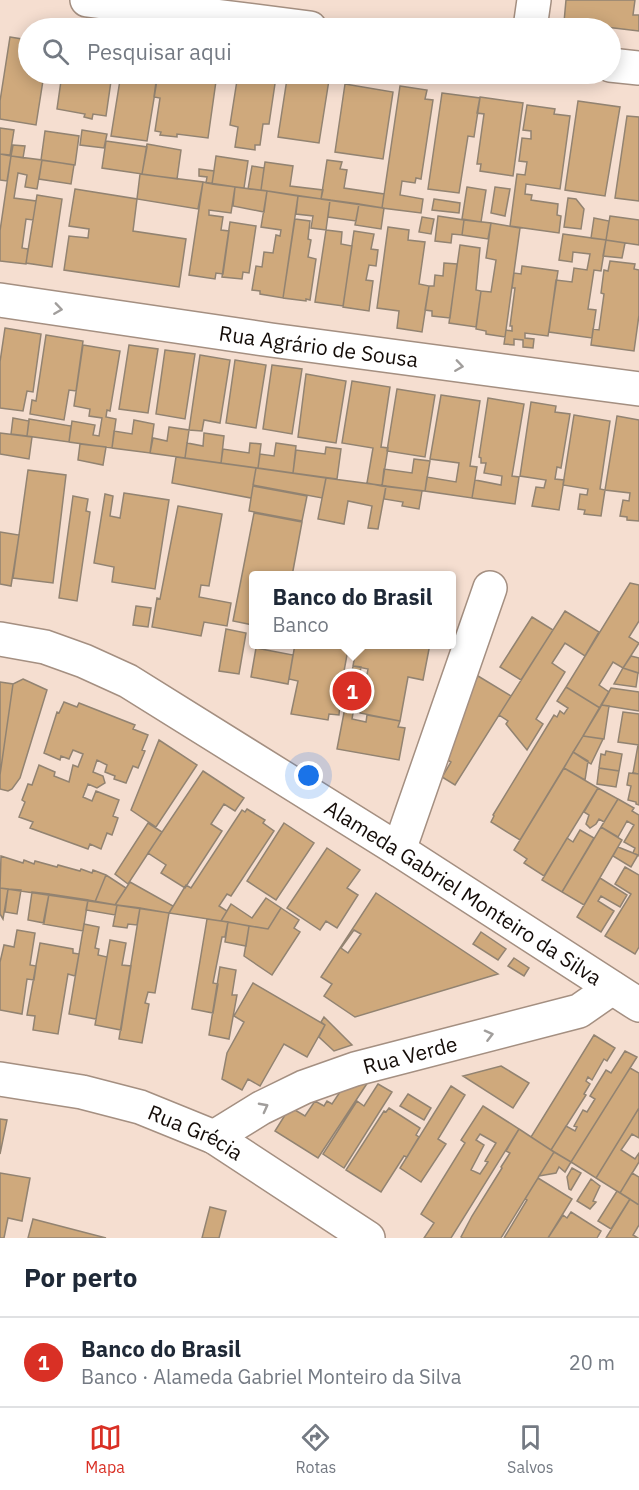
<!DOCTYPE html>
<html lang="pt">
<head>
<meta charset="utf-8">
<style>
  body { margin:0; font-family:"IBM Plex Sans",sans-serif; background:#f2f2f3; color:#1f2937 }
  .you { position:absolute; left:309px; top:776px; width:21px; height:21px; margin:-15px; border:4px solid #fff; border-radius:50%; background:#1a73e8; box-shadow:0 0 0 9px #1a73e833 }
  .badge { display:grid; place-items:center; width:39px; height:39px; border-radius:50%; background:#d93025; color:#fff; font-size:20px; font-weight:700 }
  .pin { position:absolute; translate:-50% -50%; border:3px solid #fff; box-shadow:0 2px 6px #0006 }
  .popup { position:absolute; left:249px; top:571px; width:207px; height:78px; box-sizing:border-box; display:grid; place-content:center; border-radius:6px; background:#fff; filter:drop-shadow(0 2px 4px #0005); font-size:20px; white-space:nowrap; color:#747a83 }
  .popup b { font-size:22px; color:#1f2937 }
  .popup::after { content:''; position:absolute; left:50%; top:100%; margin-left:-12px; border:12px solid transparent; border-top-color:#fff }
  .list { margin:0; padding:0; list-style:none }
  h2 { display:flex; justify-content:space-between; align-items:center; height:78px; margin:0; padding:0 24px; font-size:26px }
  h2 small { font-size:20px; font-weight:400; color:#747a83 }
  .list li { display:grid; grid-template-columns:39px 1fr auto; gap:18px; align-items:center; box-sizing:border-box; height:90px; padding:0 24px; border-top:2px solid #e0e1e3 }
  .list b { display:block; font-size:22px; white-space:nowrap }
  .list p { margin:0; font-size:20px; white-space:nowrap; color:#747a83 }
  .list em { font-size:20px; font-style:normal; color:#747a83 }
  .icon { flex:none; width:33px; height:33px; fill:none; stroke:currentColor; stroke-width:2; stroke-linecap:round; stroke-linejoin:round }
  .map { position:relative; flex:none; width:639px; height:1238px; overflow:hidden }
  .search { position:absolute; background:#fff; box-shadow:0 3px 15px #0003; left:18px; right:18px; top:18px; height:66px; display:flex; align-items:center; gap:15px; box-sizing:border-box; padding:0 21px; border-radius:33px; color:#747a83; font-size:22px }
  .sheet { height:168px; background:#fff }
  nav { display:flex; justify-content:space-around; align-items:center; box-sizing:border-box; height:84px; border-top:2px solid #e0e1e3; background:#fff; font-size:16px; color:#747a83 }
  nav a { display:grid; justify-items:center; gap:3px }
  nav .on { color:#d93025 }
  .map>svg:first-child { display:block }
</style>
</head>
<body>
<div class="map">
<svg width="639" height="1238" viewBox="0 0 639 1238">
  <rect width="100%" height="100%" fill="#f5ded0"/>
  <!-- building -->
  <path fill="#cfa97c" stroke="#928371" stroke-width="1.5" fill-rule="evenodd" d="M566,0h69l-2,15h6v16l-75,-9z
    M10,37l18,3v34h16l-8,51 -36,-6v-18z
    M62,74h50l-6,42 -13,-2 -1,5 -8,-2 1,-3 -28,-5z
    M121,74h37l-11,67 -36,-5z
    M164,74h53l-9,64 -31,-4v3l-17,-2 1,-3 -6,-1 5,-33 -6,-1 3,-22 7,1z
    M238,74l38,3 -7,47h-6l-3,21h-5v5l-20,-3 3,-20 -8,-2z
    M302,76l27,4 -10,63 -41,-6 9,-58 14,3z
    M345,84l48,8 -10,67 -48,-7z
    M400,86l27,4 -2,9 8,1 -12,79 -5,-1 -1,5 -13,-2 -2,14 23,4 -2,14 -39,-5z
    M442,93l38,5 -6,39 -6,-1 -9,57 -31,-4z
    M480,97l43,6 -10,73 -33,-5 1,-7h-4l7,-50 -7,-1z
    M578,101l42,6 -15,89 -40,-6z
    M527,105l28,4 -1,5 16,2 -10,73 -34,-5 -1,10 7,1 -1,5 27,4 -1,11 4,1 -2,17 -49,-7 7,-52 8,1 2,-13 -8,-1 3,-23 9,1v-8l-8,-1z
    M627,116l12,1v84l-24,-3z
    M0,128l14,2 -4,25 -10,-1z
    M82,130l25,4 -3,14 -24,-3z
    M45,131l34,5 -4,29 -34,-5z
    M106,141l41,6 -5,27 -40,-6z
    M147,144l34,6 -4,29 -35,-5z
    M13,145l12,1 -2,12 -12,-2z
    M0,154l11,2 -4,25 -7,-1z
    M11,156l31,4 -5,29 -12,-2 2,-12 -9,-2 -4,25 22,3 -3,19 -7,-1 -4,29 6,1 -2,15 -26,-3v-30z
    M216,156l32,5 -4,27 -32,-4z
    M42,160l32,5 -3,19 -32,-5z
    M327,160l15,2 -2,7 7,1 -3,18 40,6 -2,14 -61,-9z
    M265,162l28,4 -3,20 33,4 -2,9 -60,-9z
    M252,166l12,2 -3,22 -13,-1z
    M199,169l15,2 -2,13 -6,-1 1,-6 -8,-1z
    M140,174l63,8 -5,27 -61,-10z
    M203,182l32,5 -4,26 -22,-3v5l14,2 -2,13 8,1 -6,43 -7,-1 -1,6 -26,-4z
    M235,187l32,4 -3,21 -31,-6z
    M467,187l19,3 -5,32 -19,-3z
    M495,187l15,2 -5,27 -14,-3z
    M75,189l62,10 -4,32 53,8 -7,48 -115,-17 5,-34 19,2 1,-9 -20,-3z
    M267,191l31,5 -15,102 -23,-4v-3l-8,-1 4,-24 6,1 2,-15 9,1 3,-18 4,1 1,-6 -20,-3z
    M37,195l25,4 -10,68 -26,-4z
    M298,196l32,4 -4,30 -15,-2 2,-12 -17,-2z
    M568,198l8,1 8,10 -3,20 -17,-2z
    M434,199l26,4 -1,10 -27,-3z
    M330,200l29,4 -3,17 -28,-4z
    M359,204l25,4 -3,21 -26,-4z
    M438,216l26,4 -2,15 -10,-1 -1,9 -16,-2z
    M610,216l29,4v25l-33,-5z
    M422,217l12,2 -3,15 -12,-2z
    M594,218l15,3 -3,19 -15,-2z
    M295,219l15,2 -2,18 3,1 -3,17 8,2 -6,41 -4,-1v2l-23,-3z
    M464,220l27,3 -3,16 -26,-4z
    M230,222l26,4 -7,47 -6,-1 -1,7 -20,-2z
    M491,223l29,5 -15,109 -19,-3v-3l-10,-2 5,-38 10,1 5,-32 -10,-2z
    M388,227l21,3 -1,10 17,2 -6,42 10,2 -7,46 -25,-4 2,-17 -22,-3z
    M326,230l16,2 -1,12 11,2 -9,60 -28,-4z
    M354,231l20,3 -3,15 7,1 -2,16 -7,-1 -3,15 7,1 -4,30 -26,-4z
    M563,234l43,6 -5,31 -7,-1 -6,39 8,1 -4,28 -43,-6 7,-52 16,2 2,-14 13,2 3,-16 -17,-2 -1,10 -13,-2z
    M606,240l19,3 -3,15 -19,-2z
    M460,245l20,3 -4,42 5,1 -5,36 -27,-4z
    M610,261l25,3 -1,5 5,1v45l-5,36 -43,-6 2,-16 6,1 5,-36 -3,-1 3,-23 4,1z
    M444,263l13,1 -7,54 -18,-2v-5l-7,-1 4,-24h5l1,-11 8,1z
    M522,266l36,5 -10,65 -23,-3v5l9,1 -1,9 -10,-1v-7l-9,-1v6l-10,-1 2,-14 6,1v-5h-2l5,-38h-3l2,-15 7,1z
    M5,328l36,6 -8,58 -6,-1 -4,20 -23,-3v-46z
    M46,335l37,6 -7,50 -7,-1 -5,30 -34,-6 2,-14 4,1z
    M83,345l37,6 -10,60 -3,-1 -1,7 10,2 -4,29 -43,-6 3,-21 23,4 -2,10 6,1 3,-18 -13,-2 1,-7 -16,-3z
    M129,345l29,4 -10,64 -29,-4z
    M165,350l30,4 -10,65 -29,-5z
    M200,355l30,5 -10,63 -16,-3 -2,11 -13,-1z
    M235,360l31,5 -10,63 -30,-5z
    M272,365l30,4 -10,65 -29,-5z
    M306,374l40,7 -10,62 -38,-6z
    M352,381l38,6 -9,60 7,1 -6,38 -15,-3 6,-35 -31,-5z
    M397,389l38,6 -10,62 -38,-6z
    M441,395l39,6 -10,65 7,1 -5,31 -47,-7 2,-14 29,5 3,-19 -29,-4z
    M488,398l36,6 -12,72 7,1 -4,27 -43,-6 3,-18 26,5 1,-9 -18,-3 2,-10h-5v-5l-2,-1z
    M531,402l25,4 -1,6 15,2 -9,54 -4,-1 -2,12 9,1 -5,30 -27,-4 4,-19 8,1 2,-8 -26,-4z
    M574,415l36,6 -10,68 5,1 -4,26 -17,-2 1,-4 -7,-1 2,-15 7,1 1,-6 -25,-4z
    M617,416l22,4v101l-12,-1v-3l-7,-1 3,-16 6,1 1,-8 -25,-3z
    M13,418l16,3 -2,15 -16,-2z
    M29,419l42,7 -2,16 -42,-6z
    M134,420l20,4 -4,29 -38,-5 2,-17 18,3z
    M169,427l20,3 -4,28 -35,-5 3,-15 14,3z
    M0,433l32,4 -3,22 -29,-5z
    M204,433l20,3 -3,27 -36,-5 2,-15 16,3z
    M250,443l11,1 -3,24 -37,-5 2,-14 26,4z
    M276,443l20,3 -3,27 -35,-5 2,-14 14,2z
    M80,444l26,3 -3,18 -25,-5z
    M326,447l15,2 -4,30 -44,-6 3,-23 29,4z
    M176,457l80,11 -5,30 -79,-15z
    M414,459l16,2 -5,30 -43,-5 2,-17 28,4z
    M256,468l70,10 -4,20 -69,-13z
    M28,470l38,5 -13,108 -40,-5z
    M326,478l60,8 -8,43 -10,-1 4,-22 -24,-5 -4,23 -26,-5z
    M253,486l54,10 -5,25 -53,-10z
    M386,486l36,5 -3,18 -17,-3 1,-4 -19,-3z
    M124,493l45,7 -14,89 -43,-7 2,-15 -20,-4 11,-69 8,2 -3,20 10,2z
    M73,496l15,3 -2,12 4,1 -13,89 -18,-3z
    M178,506l44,8 -13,72 -8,-1 -2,12 32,6 -4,23 -23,-4 -3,14 -49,-9 5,-29 3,1z
    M254,513l48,9 -10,54h-39v49l-20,-4z
    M0,532l19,3 -8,51 -11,-2z
    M630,583l9,2v36l-10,16 10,6 -16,25 -10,-6 -14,23 10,7 -9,16 -34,-21z
    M136,606l15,2 -3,19 -15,-2z
    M565,611l34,21 -14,24 -20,-13 -13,20 13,9 -29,47 7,5 -16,26 -21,-26 2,-3 -9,-6z
    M532,617l21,13 -32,50 -21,-13z
    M226,629l20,4 -7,41 -20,-3z
    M295,644h54l-11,60h2l-1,11 -10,-1 -1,6 -37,-6 7,-33 -9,-2z
    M357,644h73l-7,36 -15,-3 -8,44 -40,-8 8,-44 -15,-3z
    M256,648l37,7 -5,29 -37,-7z
    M631,656l8,2v15l-16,-5z
    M353,666l8,1 -9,52 14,3 1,-7 33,6 -2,6 7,1 -6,32 -62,-11z
    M623,668l15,5 -2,14 -22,-3z
    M478,676l33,20 -56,89 -13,-8 9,-15 -11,-7 -2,-15z
    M23,679l24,11 -27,88 -8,11 -4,2 -8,-2v-14l13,-91z
    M0,682l13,2 -13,91z
    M566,687l34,21 -80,132 -29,-18 3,-6 -1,-1 61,-100 3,2 3,-6 4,3 4,-6 -11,-7z
    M611,688l28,4v19l-38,-6z
    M64,702l13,5 2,-4 56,22 -2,4 15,6 -6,15 3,1 -7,17 -5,-2 -7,17 -12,-4 1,-3 -10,-4 2,-7 -10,-5 -4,12 10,4 2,7 -8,5 -9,-4 -5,13 9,4 4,-10 23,9 -6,16 5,2 -6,17 -5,-2 -6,16 -11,-5 -2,5 -58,-21 3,-6 -14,-5 6,-15 -3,-2 6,-16 4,1 7,-20 16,7 -1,4 15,6 4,-17 5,2 5,-13 -10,-4 -4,9 -8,-3 -1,4 -16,-7 13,-41 2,1z
    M601,705l8,1 -5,33 -21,-3z
    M623,712l16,2v31l-21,-3z
    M583,736l20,3 -12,25 -18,-12z
    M159,740l38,25 -41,62 -25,-17z
    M638,745h1v29l-6,-1z
    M606,751l16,3 -3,17 -20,-3 2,-14 4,1z
    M573,752l15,9 -3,19 -21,-12z
    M564,768l34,20 -54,88 -20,-13 3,-4 -13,-9z
    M599,768l20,3 -3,16 -19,-3z
    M203,771l41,27 -9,13 -11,-7 -13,20 11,7 -37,57 -24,-15 5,-8 -18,-12z
    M629,773l10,1v31l-3,-1v-2l-8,-2 3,-14 -4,-1z
    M598,788l20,11 -14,23 -5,-3 -3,5 -6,4 -4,-4 3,-9 -5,-3z
    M618,799l16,9 -2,3 7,4v41l-6,-3 2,-5 -11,-6 10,-17 -7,-4 -9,16 -17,-10z
    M247,809l18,11 -2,3 11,8 -43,65 -4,-2 -8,12 8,5 -6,10 -52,-8 17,-28 5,3 51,-78 3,2z
    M148,823l14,9 -34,52 -13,-10z
    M284,823l30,20 -38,57 -29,-19z
    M601,827l21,13 -38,65 -22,-13z
    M580,830l14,8 -32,54 -20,-12 25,-42 6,4z
    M618,847l20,8 -7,12 -18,-11z
    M327,848l33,22 -13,18 11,7 -21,33 -11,-7 -6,9 -33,-22z
    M1,856l22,7 1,-3 10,4 1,-3 22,6 1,-2 22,6 1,-2 11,4 1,-3 13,5 -11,27 -95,-14z
    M625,867l14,8v72l-4,7 -30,-18 26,-42 -16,-10z
    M106,875l20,13 -11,17 -20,-3z
    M600,878l27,17 -7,12 -19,-11 -3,5 16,10 -13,21 -24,-15z
    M130,882l43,24 -4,7 -54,-8z
    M0,888l8,1 -5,30 -3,-5z
    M8,889l13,1 -4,24 -12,-2z
    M32,892l17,2 -5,29 -16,-3z
    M376,893l122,81 -143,43 -31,-21 8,-12 -11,-7zM354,930l7,4 -13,19 -7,-5z
    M49,894l39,6 -5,31 -40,-7z
    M266,898l15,10 -13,21 -47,-8 10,-17 21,14z
    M88,900l29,5 -2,10 -29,-5z
    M117,905l23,3 -3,17 -9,-1 -1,4 -14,-2z
    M140,908l29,5 -14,80 -7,-1 -3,11 4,1 -7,39 -23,-4z
    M281,908l18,12 -5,8 6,4 -28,43 -28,-19 5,-30 19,3z
    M207,919l21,3 -3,15h-3l-9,46 5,1 -5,29 -21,-4z
    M228,922l21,4 -3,20 -21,-4z
    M84,924l15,3 -4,21 4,1 -1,6 9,2 -11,62 -27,-5z
    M17,930l18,3 -5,32 6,1 -2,14 -7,-1 -5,35 -22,-4v-48l4,-17 10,2z
    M481,932l25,17 -8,11 -25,-16z
    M110,940l16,3 -4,22 9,1 -10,64 -26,-5z
    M40,943l33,6v4l6,1 -4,22 -7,-2 -10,60 -25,-4 2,-14 -8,-1z
    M514,958l15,10 -5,8 -16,-10z
    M220,967l16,3 -4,25h5l-8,44 -20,-4z
    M253,983l72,42 -18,32 -23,-13 -24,42 -12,-7 -6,11 -20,-11 5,-26 17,-31 -10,-6z
    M324,1017l28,28 -18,6 -15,-14 6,-12 -4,-3z
    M594,1035l21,13 -8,13 -3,-2 -12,21 -4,-3 -2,4 4,3 -6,10 2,1 -35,55 -20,-13z
    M625,1051l12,6 -66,105 -20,-12 15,-24 9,5 2,-4 -3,-1 9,-16 4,2 8,-13 -5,-3 16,-26 5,3z
    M501,1066l28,17 -16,25 -50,-32z
    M630,1068l9,5v35l-43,70 -25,-16z
    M370,1079l-52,79 -43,-27 15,-24 15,9 10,-15 9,5 3,-5 5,3 8,-12 -5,-3z
    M378,1084l14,8 -48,76 -21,-14 34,-53 7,5z
    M451,1086l14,9 -27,44 8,5 -25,38 -21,-14z
    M408,1094l23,14 -7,12 -24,-14z
    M483,1106l36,23 -68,109h-27l10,-15 -13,-9 44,-71 -4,-3zM480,1134l16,9 -11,18 3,1 -8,12 -9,-4 13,-25 -8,-5z
    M389,1108l31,20 -4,7 3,2 -12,20 -3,-1 -23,36 -35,-22 38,-59 2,1z
    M639,1108v30l-7,-4 -11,16 14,9 4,-6v9l-19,31 -24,-15z
    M0,1119l7,1 -7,34z
    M519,1129l35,23 -53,86h-38l-2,-1 11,-21 30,-48 -1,-1 9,-14 -4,-2z
    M554,1152l17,10 -6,10 -6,-5 -3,6 -17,3z
    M572,1168l9,5 -10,17 -2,-1 -2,-12z
    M0,1173l30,5 -8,43 -14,-3 -4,20h-4z
    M632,1173l7,4v28l-19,-12z
    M538,1178l34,21 -24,39h-44l23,-38 -2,-1z
    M591,1179l9,7 -7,15 3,1 -6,7 -13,-8z
    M617,1191l13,8 -19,30 -13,-8z
    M630,1199l9,6v20l-6,10 5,3h-32z
    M210,1207l16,4 -7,27h-17z
    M571,1212l30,19 -4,7h-49l15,-23 4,3z
    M33,1219l73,19h-78z"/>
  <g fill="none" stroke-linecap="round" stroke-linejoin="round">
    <!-- minor casing -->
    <g stroke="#a48f81" stroke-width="36">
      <g id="minor">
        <path d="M87,0l223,28"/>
        <path d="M530,28l4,-28"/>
        <path d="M610,65l29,3"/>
        <path id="s1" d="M0,300l271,40 368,49"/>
        <path id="s2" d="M0,639l45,8 39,14 44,20 271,169 240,155"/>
        <path d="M399,850l91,-262"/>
        <path id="s3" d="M0,1079l82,13 58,15 74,30 154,101"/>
        <path id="s4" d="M214,1137l47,-29 43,-21 51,-18 224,-58 33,-23"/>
      </g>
    </g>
    <!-- minor -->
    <use href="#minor" stroke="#fff" stroke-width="33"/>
  </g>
  <!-- one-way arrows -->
  <defs><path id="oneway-chevron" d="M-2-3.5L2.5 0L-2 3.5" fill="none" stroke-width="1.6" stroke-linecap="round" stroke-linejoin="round" transform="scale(1.5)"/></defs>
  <g stroke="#a19e9c">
    <use href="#oneway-chevron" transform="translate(58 309) rotate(8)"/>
    <use href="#oneway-chevron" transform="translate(459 366) rotate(8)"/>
    <use href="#oneway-chevron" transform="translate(489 1035) rotate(-14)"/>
    <use href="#oneway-chevron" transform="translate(264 1107) rotate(-28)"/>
  </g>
  <g text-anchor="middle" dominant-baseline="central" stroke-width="6" stroke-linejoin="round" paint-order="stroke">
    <!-- street labels -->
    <g font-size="21" fill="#140c08" stroke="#f5ded0">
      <text stroke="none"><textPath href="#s1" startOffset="322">Rua Agrário de Sousa</textPath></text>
      <text stroke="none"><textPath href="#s2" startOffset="532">Alameda Gabriel Monteiro da Silva</textPath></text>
      <text stroke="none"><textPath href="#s4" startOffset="214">Rua Verde</textPath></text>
      <text stroke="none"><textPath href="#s3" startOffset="204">Rua Grécia</textPath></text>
    </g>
  </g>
</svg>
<div class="you"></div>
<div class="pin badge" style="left:352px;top:691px">1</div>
<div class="popup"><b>Banco do Brasil</b>Banco</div>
<div class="search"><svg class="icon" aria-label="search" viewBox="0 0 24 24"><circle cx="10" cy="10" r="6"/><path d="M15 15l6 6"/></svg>Pesquisar aqui</div>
</div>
<section class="sheet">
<h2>Por perto<small></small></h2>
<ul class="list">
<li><span class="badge">1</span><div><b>Banco do Brasil</b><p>Banco · Alameda Gabriel Monteiro da Silva</p></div><em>20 m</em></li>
</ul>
</section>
<nav>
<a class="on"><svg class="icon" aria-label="map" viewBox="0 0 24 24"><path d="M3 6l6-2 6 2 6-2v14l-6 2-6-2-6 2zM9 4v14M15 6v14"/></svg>Mapa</a>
<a><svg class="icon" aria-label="directions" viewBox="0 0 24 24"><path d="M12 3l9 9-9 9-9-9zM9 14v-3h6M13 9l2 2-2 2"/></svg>Rotas</a>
<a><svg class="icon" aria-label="saved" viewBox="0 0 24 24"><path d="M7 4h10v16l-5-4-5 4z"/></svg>Salvos</a>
</nav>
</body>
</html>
